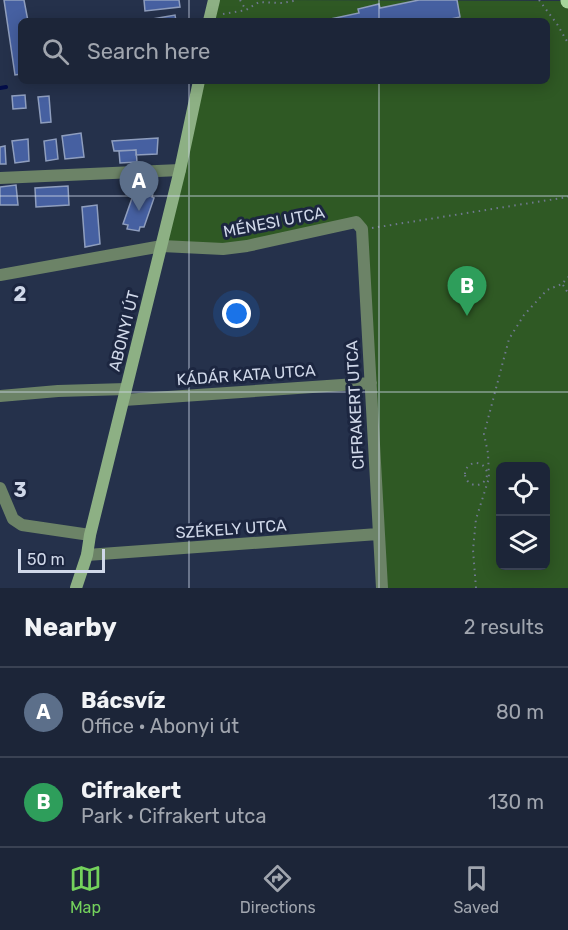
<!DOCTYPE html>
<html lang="en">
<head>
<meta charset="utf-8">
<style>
  body { margin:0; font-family:Rubik,sans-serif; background:#293143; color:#f1f3f6 }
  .controls { position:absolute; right:18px; bottom:18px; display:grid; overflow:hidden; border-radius:9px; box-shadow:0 3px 15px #0003 }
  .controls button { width:54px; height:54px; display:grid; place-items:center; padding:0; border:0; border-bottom:2px solid #3a4253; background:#1c2538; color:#f1f3f6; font:30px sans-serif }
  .scale { position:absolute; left:18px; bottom:15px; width:87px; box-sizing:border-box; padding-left:6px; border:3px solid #d0d8e9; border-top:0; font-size:16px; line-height:21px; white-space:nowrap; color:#d0d8e9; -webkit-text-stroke:4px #1c2640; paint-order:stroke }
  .you { position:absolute; left:237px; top:314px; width:21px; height:21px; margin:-15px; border:4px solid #fff; border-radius:50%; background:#1a73e8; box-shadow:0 0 0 9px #1a73e833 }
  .badge { display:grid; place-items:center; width:39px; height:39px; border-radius:50%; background:#74d25c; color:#fff; font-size:20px; font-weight:700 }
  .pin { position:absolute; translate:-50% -50px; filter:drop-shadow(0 2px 3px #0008) }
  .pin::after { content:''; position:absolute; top:32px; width:21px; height:18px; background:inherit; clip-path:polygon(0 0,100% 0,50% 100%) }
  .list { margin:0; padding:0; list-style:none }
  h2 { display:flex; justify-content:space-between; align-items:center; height:78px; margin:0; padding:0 24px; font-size:26px }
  h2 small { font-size:20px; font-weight:400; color:#a0a5ae }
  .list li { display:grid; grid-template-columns:39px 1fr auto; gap:18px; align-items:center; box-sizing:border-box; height:90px; padding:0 24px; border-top:2px solid #3a4253 }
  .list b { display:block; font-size:22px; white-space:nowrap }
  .list p { margin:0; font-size:20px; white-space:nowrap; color:#a0a5ae }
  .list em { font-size:20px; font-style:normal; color:#a0a5ae }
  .icon { flex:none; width:33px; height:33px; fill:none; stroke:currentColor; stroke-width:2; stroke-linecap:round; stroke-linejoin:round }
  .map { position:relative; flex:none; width:568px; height:588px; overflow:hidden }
  .search { position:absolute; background:#1c2538; box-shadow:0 3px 15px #0003; left:18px; right:18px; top:18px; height:66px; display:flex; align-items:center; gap:15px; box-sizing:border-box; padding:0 21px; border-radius:9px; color:#a0a5ae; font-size:22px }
  .sheet { height:258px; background:#1c2538 }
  nav { display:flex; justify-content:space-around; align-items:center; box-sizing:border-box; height:84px; border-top:2px solid #3a4253; background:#1c2538; font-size:16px; color:#a0a5ae }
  nav a { display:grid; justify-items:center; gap:3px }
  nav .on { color:#74d25c }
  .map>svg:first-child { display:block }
</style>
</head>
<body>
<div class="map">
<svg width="568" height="588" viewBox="0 0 568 588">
  <rect width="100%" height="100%" fill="#25314b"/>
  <!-- green -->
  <path fill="#2f5924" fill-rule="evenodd" d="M214,0l354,1v587h-186l-26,-366 -109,24h-85l37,-165h348v-60h-338zM500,466h46v100h-46z"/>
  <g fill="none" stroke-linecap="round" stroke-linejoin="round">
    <!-- stream -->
    <path stroke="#030d48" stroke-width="4" d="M0,88l6,-1"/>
  </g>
  <!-- building -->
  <path fill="#4660a1" stroke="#8f9ebe" stroke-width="1.5" d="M4,0h20l4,21h-7v53l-6,1z
    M144,0h35l1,7 -35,4z
    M419,0h38l3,17 -18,4h-121l38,-8 -1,-4 21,-5 1,4z
    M175,15l1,6h-29v-1z
    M25,95l1,13 -13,1 -1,-13z
    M49,96l2,26 -10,1 -3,-26z
    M81,133l3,24 -19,2 -3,-23z
    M158,138l-1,16 -21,1v-5l-22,1 -2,-10z
    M28,139l1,22 -14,2 -3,-22z
    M56,139l2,20 -12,2 -2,-20z
    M5,146l1,18h-6v-17z
    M136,150l1,12 -17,1 -1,-12z
    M137,184l14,4 -1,4 3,1 -1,4 2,1 -10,29h-4l-1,4 -12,-2 1,-4 -5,-1z
    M16,185l2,20h-18v-18z
    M68,186l1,19 -33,2 -1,-19z
    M97,205l3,39 -15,3 -3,-40z"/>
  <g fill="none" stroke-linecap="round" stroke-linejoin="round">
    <!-- path -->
    <path stroke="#6f798f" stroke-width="2" stroke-dasharray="1.5 4.5" stroke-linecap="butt" d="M240,0l6,10
      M539,0l18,24 11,19
      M223,14l23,-4 13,-8 24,1 15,-3
      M372,228l196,-31
      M563,285l5,8
      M465 474a11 11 0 1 1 22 0a11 11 0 1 1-22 0Z
      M476,588l-3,-38 3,-31 13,-41 -1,-25 -4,-19 25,-95 15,-24 23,-25 15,-6 6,-7"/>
    <!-- street -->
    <path stroke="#6c8367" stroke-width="12" d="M0,178l180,-8
      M0,275l162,-29 61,3 24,-3 109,-24 6,7 20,359
      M0,396l58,-5 68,-2
      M124,400l247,-17
      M0,488l13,31 9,6 68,10
      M87,555l291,-21"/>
    <!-- secondary -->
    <path stroke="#8db084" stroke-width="12" d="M209,21l5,-21
      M76,588l11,-33 3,-20 90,-365 19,-89"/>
    <!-- primary -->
    <path stroke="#a6d49a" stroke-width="15" d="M568,0v1"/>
  </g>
  <!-- grid -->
  <path fill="none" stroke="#d0d8e9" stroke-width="1.5" stroke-opacity="0.55" d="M189,0v21M379,0v21M189,81v507M379,81v507M0,196h568M0,392h568"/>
  <g text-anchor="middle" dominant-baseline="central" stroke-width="6" stroke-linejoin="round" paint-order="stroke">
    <!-- street labels -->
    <g font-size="16" fill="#d0d8e9" stroke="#1c2640">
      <text transform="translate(274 222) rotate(-11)">MÉNESI UTCA</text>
      <text transform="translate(124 331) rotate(-76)">ABONYI ÚT</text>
      <text transform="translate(246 375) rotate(-4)">KÁDÁR KATA UTCA</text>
      <text transform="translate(355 405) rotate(-93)">CIFRAKERT UTCA</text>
      <text transform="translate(231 529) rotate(-4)">SZÉKELY UTCA</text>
    </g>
  </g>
  <g font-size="20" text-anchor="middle" font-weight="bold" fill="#d0d8e9" stroke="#1c2640" stroke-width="6" stroke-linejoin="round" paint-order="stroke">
    <text x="20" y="301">2</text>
    <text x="20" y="497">3</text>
  </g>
</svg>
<div class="controls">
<button><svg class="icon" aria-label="locate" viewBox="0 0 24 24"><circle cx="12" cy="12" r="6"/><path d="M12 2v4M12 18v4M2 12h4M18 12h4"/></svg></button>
<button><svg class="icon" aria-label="layers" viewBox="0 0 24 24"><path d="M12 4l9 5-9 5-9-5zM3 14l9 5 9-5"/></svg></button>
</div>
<div class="scale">50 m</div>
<div class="you"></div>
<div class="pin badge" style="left:139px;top:211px;background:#5c6f8a">A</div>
<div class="pin badge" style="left:467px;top:316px;background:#2e9e5b">B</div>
<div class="search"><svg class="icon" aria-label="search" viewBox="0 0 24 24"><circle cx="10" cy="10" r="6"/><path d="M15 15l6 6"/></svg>Search here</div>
</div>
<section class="sheet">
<h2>Nearby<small>2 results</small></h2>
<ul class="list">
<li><span class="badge" style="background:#5c6f8a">A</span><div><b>Bácsvíz</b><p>Office · Abonyi út</p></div><em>80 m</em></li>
<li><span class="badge" style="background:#2e9e5b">B</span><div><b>Cifrakert</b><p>Park · Cifrakert utca</p></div><em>130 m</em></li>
</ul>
</section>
<nav>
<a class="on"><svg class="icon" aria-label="map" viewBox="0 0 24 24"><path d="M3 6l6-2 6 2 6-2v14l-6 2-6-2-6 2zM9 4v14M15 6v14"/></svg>Map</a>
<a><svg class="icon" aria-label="directions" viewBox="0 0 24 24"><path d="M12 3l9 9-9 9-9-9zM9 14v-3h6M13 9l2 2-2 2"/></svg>Directions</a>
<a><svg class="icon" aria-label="saved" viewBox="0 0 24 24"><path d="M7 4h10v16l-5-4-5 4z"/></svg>Saved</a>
</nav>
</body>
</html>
